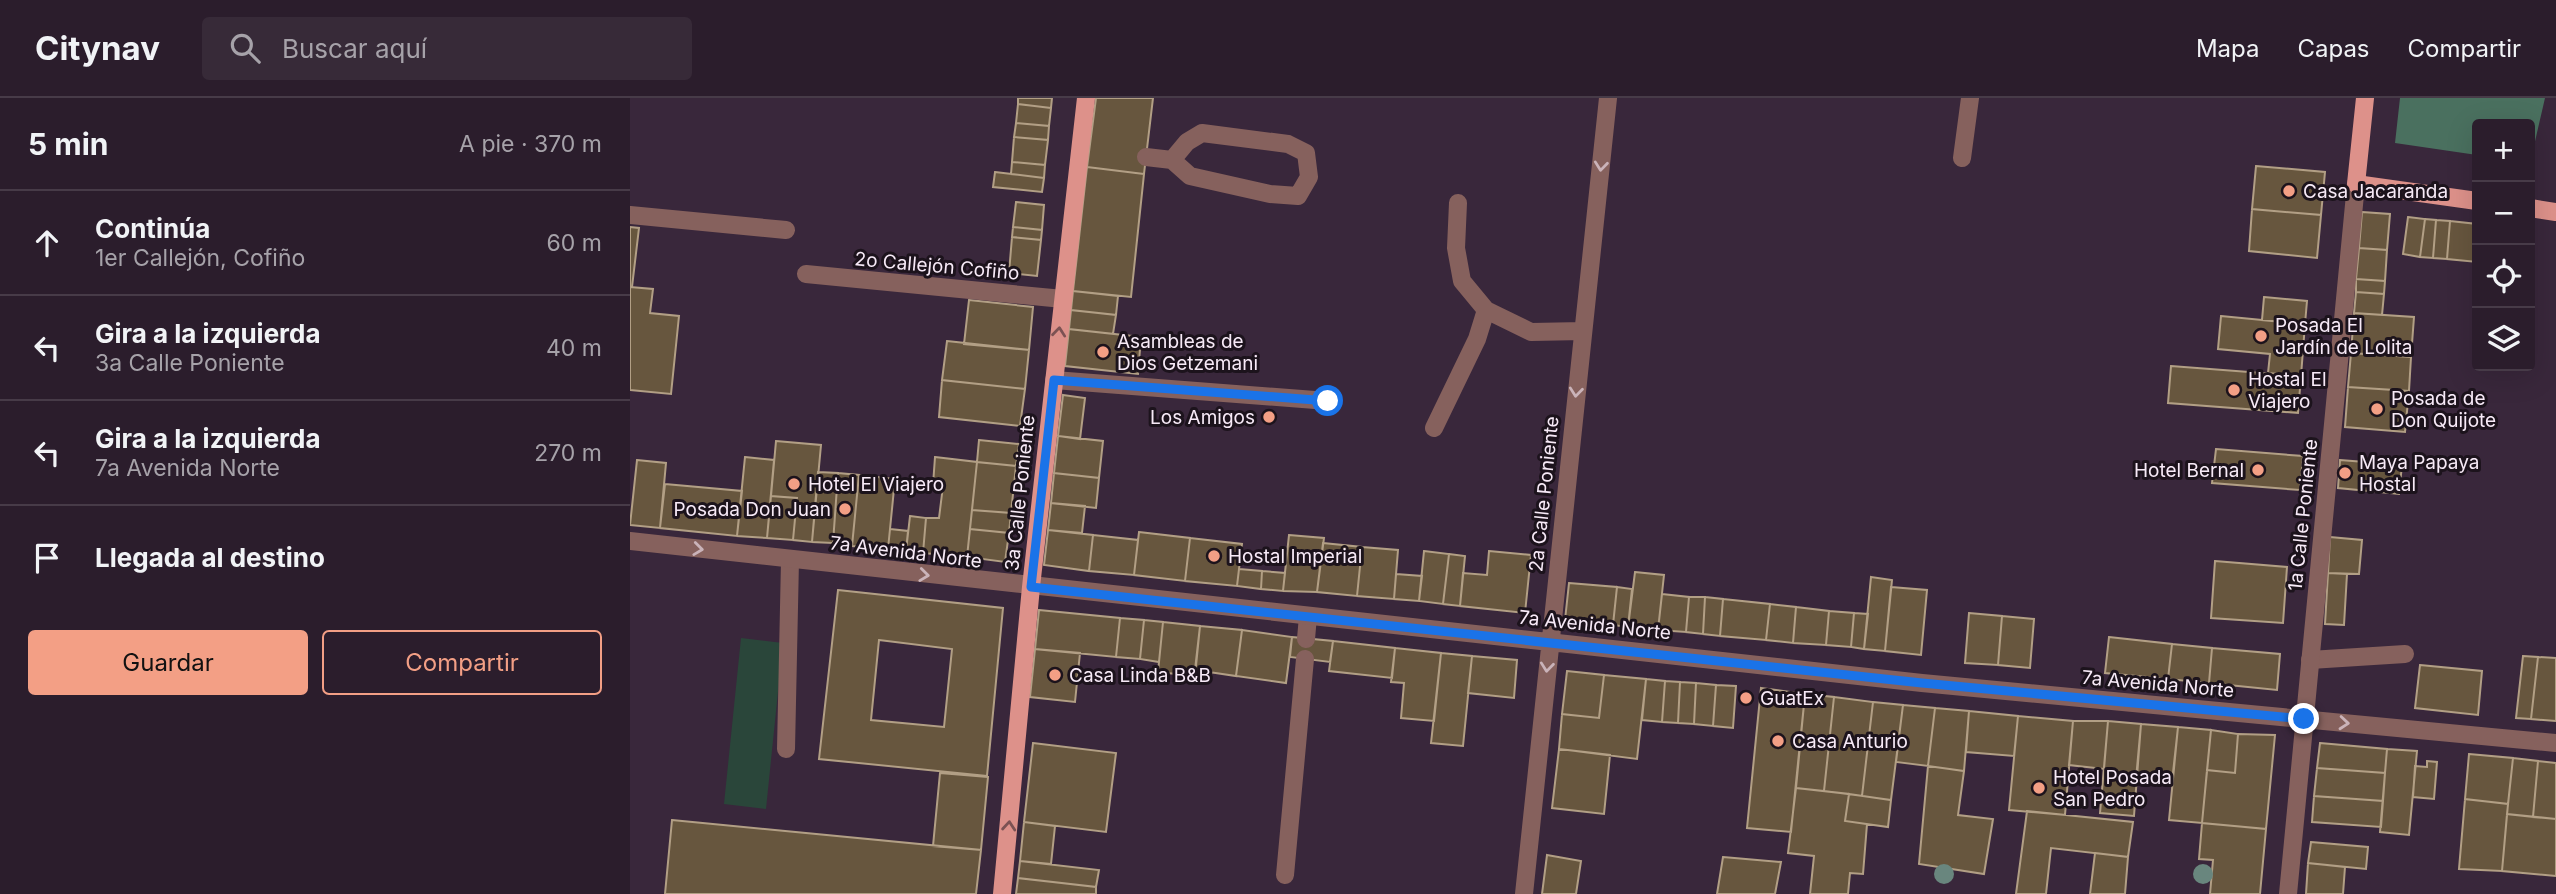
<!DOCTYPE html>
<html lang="es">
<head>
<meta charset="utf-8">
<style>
  body { margin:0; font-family:Inter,sans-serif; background:#372a38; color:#f1f3f6 }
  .controls { position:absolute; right:21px; top:21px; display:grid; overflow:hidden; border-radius:7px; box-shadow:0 7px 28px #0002 }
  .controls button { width:63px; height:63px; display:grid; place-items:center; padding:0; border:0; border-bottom:2px solid #473b48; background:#2b1d2c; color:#f1f3f6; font:35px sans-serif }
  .stop { position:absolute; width:21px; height:21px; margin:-16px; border:5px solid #1a73e8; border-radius:50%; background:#fff }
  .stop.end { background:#1a73e8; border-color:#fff; box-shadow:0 2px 7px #0008 }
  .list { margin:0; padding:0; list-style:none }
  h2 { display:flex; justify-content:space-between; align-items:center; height:91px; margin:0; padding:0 28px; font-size:30px }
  h2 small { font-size:23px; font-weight:400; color:#a6a2a9 }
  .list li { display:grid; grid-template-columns:46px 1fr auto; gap:21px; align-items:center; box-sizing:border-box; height:105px; padding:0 28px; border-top:2px solid #473b48 }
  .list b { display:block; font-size:26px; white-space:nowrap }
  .list p { margin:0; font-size:23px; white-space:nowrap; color:#a6a2a9 }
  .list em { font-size:23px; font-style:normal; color:#a6a2a9 }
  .actions { display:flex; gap:14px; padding:21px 28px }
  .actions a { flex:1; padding:16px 0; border:2px solid #f39f85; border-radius:7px; text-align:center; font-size:24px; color:#f39f85 }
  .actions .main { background:#f39f85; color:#111 }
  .icon { flex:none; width:38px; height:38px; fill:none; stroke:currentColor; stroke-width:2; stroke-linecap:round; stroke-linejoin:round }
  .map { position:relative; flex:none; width:1926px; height:796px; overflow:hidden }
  header { display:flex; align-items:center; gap:42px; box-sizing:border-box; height:98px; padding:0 35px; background:#2b1d2c; border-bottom:2px solid #473b48 }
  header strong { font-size:33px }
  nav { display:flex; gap:38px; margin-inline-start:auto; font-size:24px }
  .search { width:490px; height:63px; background:#372a38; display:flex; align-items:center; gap:18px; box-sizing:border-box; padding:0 24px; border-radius:7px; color:#a6a2a9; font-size:26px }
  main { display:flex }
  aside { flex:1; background:#2b1d2c }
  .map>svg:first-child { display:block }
</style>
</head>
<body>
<header>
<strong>Citynav</strong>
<div class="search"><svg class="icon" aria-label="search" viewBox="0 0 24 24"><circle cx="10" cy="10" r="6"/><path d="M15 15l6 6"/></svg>Buscar aquí</div>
<nav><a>Mapa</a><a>Capas</a><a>Compartir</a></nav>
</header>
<main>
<aside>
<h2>5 min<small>A pie · 370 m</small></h2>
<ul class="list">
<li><svg class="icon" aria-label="ahead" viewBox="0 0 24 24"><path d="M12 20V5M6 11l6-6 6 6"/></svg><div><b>Continúa</b><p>1er Callejón, Cofiño</p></div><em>60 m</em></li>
<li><svg class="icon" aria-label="left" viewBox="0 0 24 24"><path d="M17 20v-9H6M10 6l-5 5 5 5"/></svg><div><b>Gira a la izquierda</b><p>3a Calle Poniente</p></div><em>40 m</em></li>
<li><svg class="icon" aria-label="left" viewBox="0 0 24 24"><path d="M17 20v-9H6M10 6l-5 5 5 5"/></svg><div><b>Gira a la izquierda</b><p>7a Avenida Norte</p></div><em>270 m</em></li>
<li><svg class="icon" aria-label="arrive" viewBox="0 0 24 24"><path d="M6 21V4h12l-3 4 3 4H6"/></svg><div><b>Llegada al destino</b></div></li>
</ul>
<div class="actions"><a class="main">Guardar</a><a>Compartir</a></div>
</aside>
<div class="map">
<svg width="1926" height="796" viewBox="0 0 1926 796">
  <rect width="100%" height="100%" fill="#39273b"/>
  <!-- green -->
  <path fill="#2a463a" d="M111,540l42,5 -17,166 -42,-5z"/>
  <!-- forest -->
  <path fill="#4a705f" d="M1770,0h145l-15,65v-39h-53v31l-82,-12z"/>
  <!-- building -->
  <path fill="#67563e" stroke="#b29f85" stroke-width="2" fill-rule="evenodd" d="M388,0h34l-1,10 -33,-4z
    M466,0h57l-9,76 -57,-7z
    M388,6l33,4 -2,18 -33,-3z
    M386,25l33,3 -1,14 -34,-3z
    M384,39l34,3 -3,25 -33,-3z
    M382,64l33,3 -1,13 -33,-4z
    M1626,68l69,6 -4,43 -69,-6z
    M457,69l57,7 -13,123 -58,-6z
    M365,74l49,6 -2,14 -49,-5z
    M386,104l28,3 -2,25 -29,-3z
    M1622,111l69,6 -4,43 -68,-7z
    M1732,114l28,2 -3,36 -28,-2z
    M1778,119l17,2 -5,38 -17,-3z
    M1795,121l11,1 -3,38 -13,-1z
    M1806,122l14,1 -3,38 -14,-1z
    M1820,123l27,3v38l-30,-3z
    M0,129l9,1 -7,59h-2z
    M383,129l29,3 -1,10 -29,-3z
    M382,139l29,3 -4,36 -28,-3z
    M1729,150l28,2 -2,31 -29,-2z
    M1726,181l29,2 -1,13 -28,-2z
    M0,189l23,2 -3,24 29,3 -8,78 -41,-4z
    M443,193l45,5 -2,19 -45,-5z
    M1726,194l28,2 -2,21 -28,-2z
    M1634,199l43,4 -2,23 -43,-4z
    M339,202l64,7 -4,43 -65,-6z
    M441,212l45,5 -3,19 -44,-5z
    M1724,215l60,4 -3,40 -60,-4z
    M1591,218l84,8 -4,52 -33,-3 2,-19 -52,-5z
    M439,231l72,8 -3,37 -73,-8z
    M317,243l82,9 -4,39 -83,-9z
    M1721,255l60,4 -2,34 -61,-4z
    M1541,268l130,10 -3,37 -130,-10z
    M312,282l83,9 -5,37 -81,-9z
    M1718,289l61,4 -4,41 -60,-5z
    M433,297l22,3 -5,41 -22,-3z
    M428,338l45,5 -4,37 -45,-5z
    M349,342l40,4 -3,22 -39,-4z
    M146,343l45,4 -9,97 -19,-2 4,-42 -26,-2z
    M1586,351l87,7 -3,34 -88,-7z
    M115,359l29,3 -7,78 -30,-2z
    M305,359l42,5 -10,95 -44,-4 3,-35h13l4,-32 -10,-1z
    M7,362l29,3 -6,65 -30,-3z
    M1710,362l62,5 -3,29 -61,-6z
    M347,364l39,4 -5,47 -39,-3z
    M188,374l20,1 -5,70 -21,-1z
    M208,375l21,2 -7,71 -19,-3z
    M424,375l45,5 -3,30 -45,-5z
    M229,377l36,4 -7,70 -36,-3z
    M35,386l77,7 -5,45 -77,-8z
    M141,398l26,2 -4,42 -26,-2z
    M421,405l34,3 -3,27 -34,-3z
    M342,412l39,3 -2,20 -39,-4z
    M280,418l16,2 -3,35 -17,-2z
    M260,431l18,2 -2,20 -18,-2z
    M340,431l39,4 -4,29 -38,-5z
    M418,432l45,5 -4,36 -45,-6z
    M509,434l51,6 -5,43 -51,-6z
    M463,437l45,5 -4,35 -45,-4z
    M659,437l35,3 -7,54 -34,-1z
    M1700,439l32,3 -3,34 -31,-1z
    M560,440l52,6 -5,42 -52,-5z
    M693,445l39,4 -5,49 -40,-4z
    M732,449l36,3 -4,49 -37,-3z
    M794,453l25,3 -6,50 -24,-3z
    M859,453l42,4 -6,58 -65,-7 3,-33 24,2z
    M819,456l16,2 -5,50 -17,-2z
    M1585,463l72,6 -4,56 -72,-5z
    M609,471l23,2 -1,18 -24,-3z
    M632,473l23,2 -2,18 -22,-2z
    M1005,474l29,3 -6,55 -30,-3z
    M1698,475l19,1 -3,51 -19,-1z
    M766,476l26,2 -3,25 -25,-2z
    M1241,479l21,3 -7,71 -21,-2z
    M939,485l48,4 -4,38 -48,-5z
    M987,489l15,2 -4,38 -15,-2z
    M1261,489l36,3 -6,65 -36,-4z
    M208,492l165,18 -16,168 -168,-17zM249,542l73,9 -8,78 -73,-7z
    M1032,496l27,3 -3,35 -28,-2z
    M1059,499h16l-2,37 -17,-2z
    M1075,499l18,2 -3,37 -17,-2z
    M1093,501l47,5 -4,36 -46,-4z
    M1140,506l26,3 -3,36 -27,-3z
    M1166,509l33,4 -3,34 -33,-2z
    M409,512l81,8 -4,39 -81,-8z
    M1199,513l25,2 -3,34 -25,-2z
    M1224,515l14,1 -4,35 -13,-2z
    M1339,515l33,3 -4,49 -33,-2z
    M1372,518l32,3 -4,49 -32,-3z
    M490,520l24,2 -4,39 -24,-2z
    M514,522l19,2 -4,40 -19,-3z
    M533,524l37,4 -5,50 -37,-4z
    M570,528l42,4 -6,46 -41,-6z
    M612,532l50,7 -6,46 -50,-7z
    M662,539l41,4 -3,21 -40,-5z
    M1479,539l63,7 -4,35 -63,-6z
    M703,543l62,7 -3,30 -63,-7z
    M1542,546l40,4 -3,35 -41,-4z
    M765,550l46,5 -7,68 -33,-3 3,-35 -13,-1z
    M1582,550l68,6 -3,36 -68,-7z
    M405,551l45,4 -5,49 -45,-5z
    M811,555l31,3 -9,90 -32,-3z
    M842,558l45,4 -3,38 -46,-5z
    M1893,558l15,1 -7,62 -15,-1z
    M1908,559l18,1v63l-25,-2z
    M1790,567l62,6 -4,44 -63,-7z
    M937,573l37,4 -5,43 -37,-4z
    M974,577l42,4 -9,80 -78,-10 3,-35 37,4z
    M1016,581l19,2 -3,41 -20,-2z
    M1035,583l15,1 -2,41 -16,-1z
    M1050,584l16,1 -2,41 -16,-1z
    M1066,585l20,2 -3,41 -19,-2z
    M1086,587l20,1 -3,42 -20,-2z
    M1131,590l44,6 -14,138 -44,-4z
    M1175,596l29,3 -10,94 -28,-3z
    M1204,599l39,5 -11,94 -38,-5z
    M1243,604l30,3 -12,95 -29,-4z
    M1273,607l32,3 -7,58 -32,-4z
    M1305,610l34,3 -5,60 -36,-5z
    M1339,613l49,5 -4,40 -48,-4z
    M1388,618l55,5 -8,94 -56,-5z
    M1443,623h35l-4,48 -35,-4z
    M1478,623l33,3 -7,92 -34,-3z
    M1511,626l37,3 -6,55 -36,-3z
    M1548,629l33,3 -9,93 -33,-3z
    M1581,632l27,4 -3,39 -28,-3z
    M1608,636l37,1 -9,94 -64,-6 5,-53 28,3z
    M403,645l83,10 -10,79 -82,-10z
    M1690,645l67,6 -2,24 -68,-5z
    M929,651l51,6 -6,59 -52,-6z
    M1757,651l30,2 -8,84 -29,-3z
    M1839,656l44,4 -5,46 -43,-5z
    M1883,660l25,3 -5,56 -26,-3z
    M1797,663l10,1 -3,37 -21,-2 2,-31 12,1z
    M1908,663l18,2v56l-23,-2z
    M1298,668l36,5 -6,44 35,4 -9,55 -65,-10z
    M1687,670l68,5 -2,28 -69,-5z
    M310,675l48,4 -7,73 -48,-4z
    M1166,690l53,6 -4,27 22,3 -4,50 -13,-1 -2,21h-38l4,-38 -26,-3z
    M1219,696l42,6 -3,27 -43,-6z
    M1684,698l69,5 -2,26 -69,-5z
    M1835,701l43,5 -6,67 -43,-2z
    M1397,713l106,11 -5,35 -77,-9 -5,46h-30z
    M1877,716l49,5v57l-54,-5z
    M42,722l309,30 -5,44h-311z
    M394,724l31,4 -4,38 -31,-3z
    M1572,725l64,6 -6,65h-50l3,-34 -14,-1z
    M1681,744l57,5 -2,22 -58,-6z
    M1465,755l33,4 -3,37h-35z
    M917,757l34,6 -5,33h-34z
    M1093,759l58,5 -6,32h-58z
    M390,763l79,9 -3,17 -78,-9z
    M1678,765l37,4 -2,27h-37z
    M388,780l78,9v7h-80z"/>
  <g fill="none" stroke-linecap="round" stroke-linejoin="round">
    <!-- service -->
    <path stroke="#86615d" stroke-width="18" d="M516,59l26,3 18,16 80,18 28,2 11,-19 -3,-24 -18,-9 -86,-11 -15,9 -15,18
      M1332,60l8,-60
      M0,117l156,15
      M676,541l2,-23
      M1680,562l95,-6
      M156,651l4,-189
      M655,777l20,-216"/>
    <!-- minor -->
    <path stroke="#86615d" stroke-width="18" d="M828,105l-2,45 6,33 24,29 45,22 52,-1
      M176,176l257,25
      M424,282l274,21
      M804,330l43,-89 9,-29
      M0,443l1292,142 634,60
      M894,796l84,-796
      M1658,796l68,-710"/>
    <!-- primary -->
    <path stroke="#dd918a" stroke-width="18" d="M1735,0l-9,86 121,17
      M1900,110l26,4
      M372,796l29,-307 55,-489"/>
  </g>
  <!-- trees -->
  <g fill="#69867e">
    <circle cx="1314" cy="776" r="10"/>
    <circle cx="1573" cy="776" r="10"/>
  </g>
  <!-- one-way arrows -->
  <defs><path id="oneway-chevron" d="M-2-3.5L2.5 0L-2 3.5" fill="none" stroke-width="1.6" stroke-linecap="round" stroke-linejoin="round" transform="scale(1.75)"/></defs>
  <g stroke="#cab3b9">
    <use href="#oneway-chevron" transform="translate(971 68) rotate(96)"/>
    <use href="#oneway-chevron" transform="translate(946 294) rotate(96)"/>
    <use href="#oneway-chevron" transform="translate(68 451) rotate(7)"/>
    <use href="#oneway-chevron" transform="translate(294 477) rotate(7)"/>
    <use href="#oneway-chevron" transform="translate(917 569) rotate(96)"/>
    <use href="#oneway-chevron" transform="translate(1714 625) rotate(5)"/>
  </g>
  <g stroke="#7c5253">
    <use href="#oneway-chevron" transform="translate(429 234) rotate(-84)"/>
    <use href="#oneway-chevron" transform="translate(379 728) rotate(-85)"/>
  </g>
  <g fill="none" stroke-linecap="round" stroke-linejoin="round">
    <!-- route -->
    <path stroke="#1a73e8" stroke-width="9" d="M698,303l-274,-21 -23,207 891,96 382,36"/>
  </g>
  <!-- markers -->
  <g fill="#f39f85" stroke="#1c131c" stroke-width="2.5">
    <circle cx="1659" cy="93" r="7"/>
    <circle cx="1631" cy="238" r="7"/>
    <circle cx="473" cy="254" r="7"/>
    <circle cx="1604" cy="292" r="7"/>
    <circle cx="1747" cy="311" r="7"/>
    <circle cx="639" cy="319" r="7"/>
    <circle cx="1628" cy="372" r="7"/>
    <circle cx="1715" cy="375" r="7"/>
    <circle cx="164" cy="386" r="7"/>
    <circle cx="215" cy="411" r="7"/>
    <circle cx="584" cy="458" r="7"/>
    <circle cx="425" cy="577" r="7"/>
    <circle cx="1116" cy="600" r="7"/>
    <circle cx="1148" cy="643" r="7"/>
    <circle cx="1409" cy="690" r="7"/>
  </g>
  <g text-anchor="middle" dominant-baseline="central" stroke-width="6" stroke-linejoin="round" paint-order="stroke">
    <!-- poi labels -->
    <g font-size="19" fill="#f7eaf7" stroke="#1c131c" text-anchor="start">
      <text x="1673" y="93">Casa Jacaranda</text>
      <text x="1645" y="227">Posada El<tspan x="1645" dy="22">Jardín de Lolita</tspan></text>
      <text x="487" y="243">Asambleas de<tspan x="487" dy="22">Dios Getzemani</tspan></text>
      <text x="1618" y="281">Hostal El<tspan x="1618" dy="22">Viajero</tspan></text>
      <text x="1761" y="300">Posada de<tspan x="1761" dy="22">Don Quijote</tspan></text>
      <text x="625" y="319" text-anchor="end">Los Amigos</text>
      <text x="1729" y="364">Maya Papaya<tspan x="1729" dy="22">Hostal</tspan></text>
      <text x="1614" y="372" text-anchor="end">Hotel Bernal</text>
      <text x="178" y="386">Hotel El Viajero</text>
      <text x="201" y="411" text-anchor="end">Posada Don Juan</text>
      <text x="598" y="458">Hostal Imperial</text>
      <text x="439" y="577">Casa Linda B&amp;B</text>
      <text x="1130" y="600">GuatEx</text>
      <text x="1162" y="643">Casa Anturio</text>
      <text x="1423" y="679">Hotel Posada<tspan x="1423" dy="22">San Pedro</tspan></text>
    </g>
    <!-- street labels -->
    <g font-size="19" fill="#f7eaf7" stroke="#1c131c">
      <text transform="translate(307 168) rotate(5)">2o Callejón Cofiño</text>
      <text transform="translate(390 395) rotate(-84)">3a Calle Poniente</text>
      <text transform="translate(914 396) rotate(-84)">2a Calle Poniente</text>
      <text transform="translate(1673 417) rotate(-84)">1a Calle Poniente</text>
      <text transform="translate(276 454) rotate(7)">7a Avenida Norte</text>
      <text transform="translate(965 527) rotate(6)">7a Avenida Norte</text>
      <text transform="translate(1528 586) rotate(5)">7a Avenida Norte</text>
    </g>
  </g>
</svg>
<div class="controls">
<button>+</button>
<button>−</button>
<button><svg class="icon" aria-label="locate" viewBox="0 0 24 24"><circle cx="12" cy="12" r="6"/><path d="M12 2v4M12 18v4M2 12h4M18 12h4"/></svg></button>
<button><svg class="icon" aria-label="layers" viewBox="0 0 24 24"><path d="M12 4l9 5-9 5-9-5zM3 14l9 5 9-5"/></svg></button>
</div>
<div class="stop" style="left:698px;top:303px"></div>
<div class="stop end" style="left:1674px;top:621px"></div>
</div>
</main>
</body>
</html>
